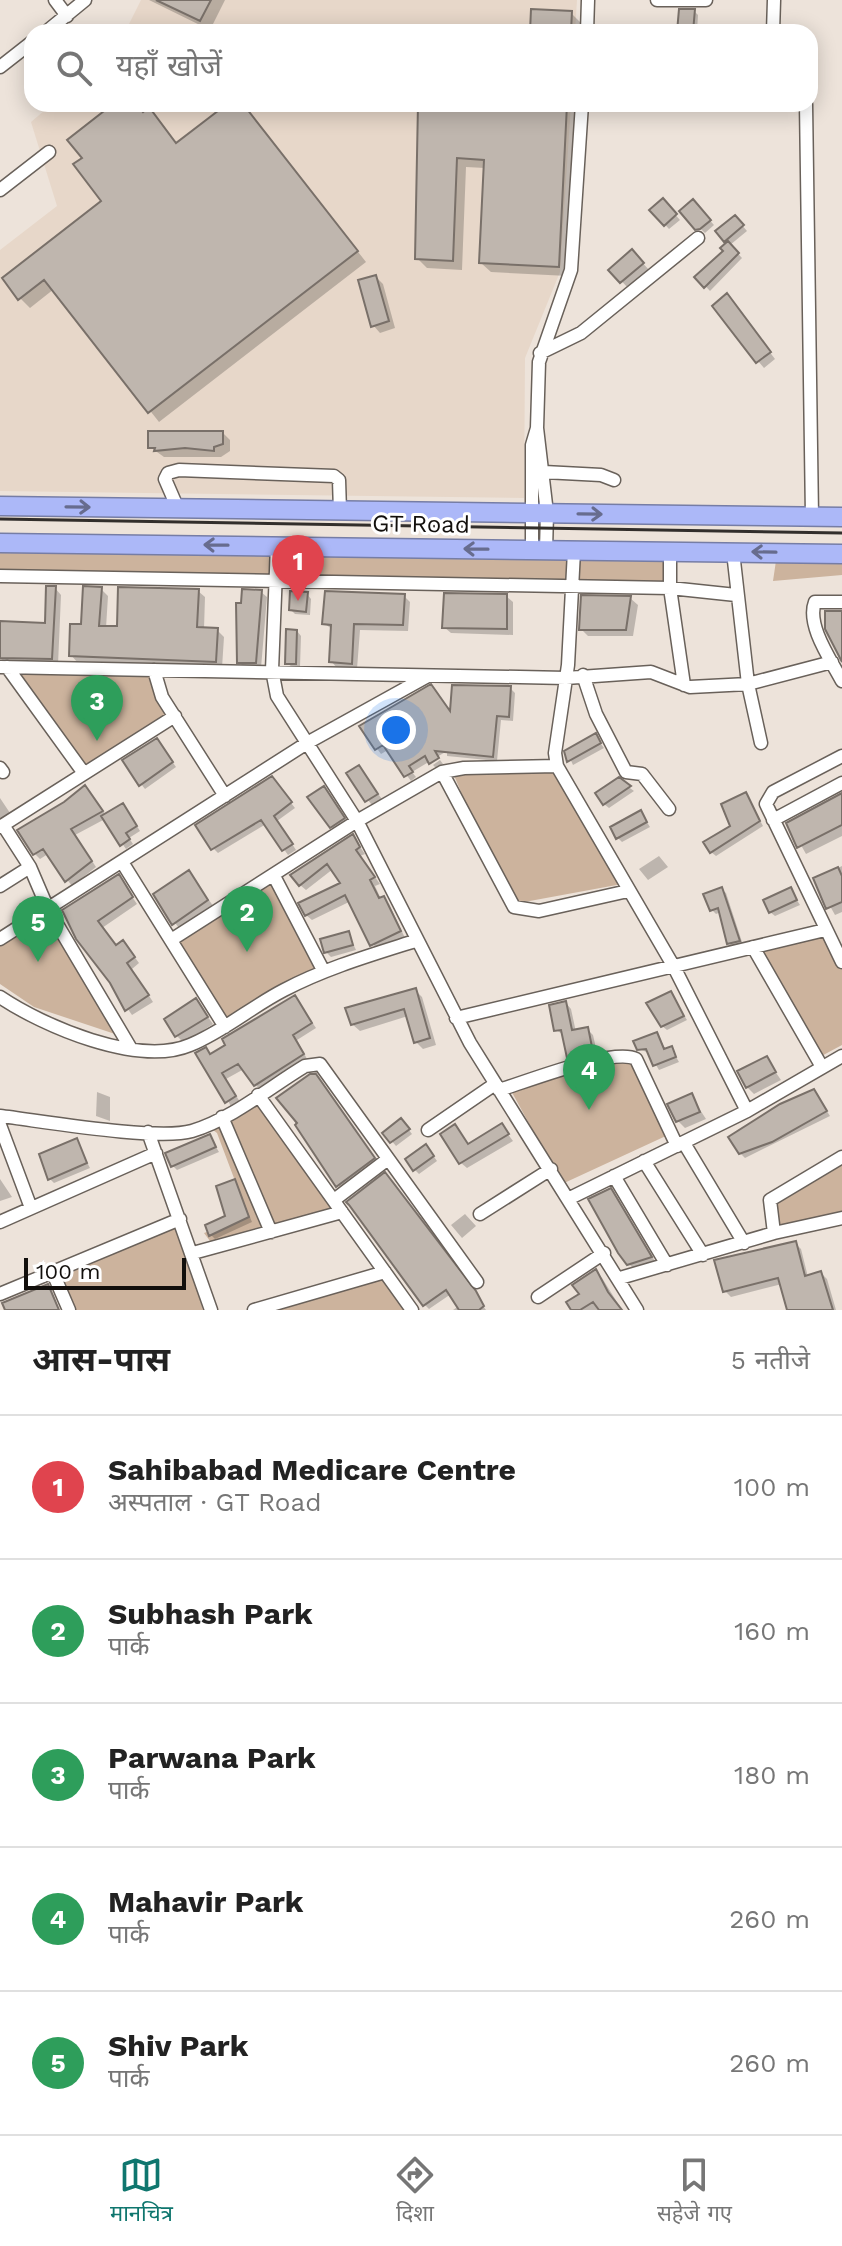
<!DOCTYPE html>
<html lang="hi">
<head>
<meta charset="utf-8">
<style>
  body { margin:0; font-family:"Work Sans","Noto Sans Devanagari",sans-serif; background:#f2f2f2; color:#222 }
  .scale { position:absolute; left:24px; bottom:20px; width:162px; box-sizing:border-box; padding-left:8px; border:4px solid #120f0c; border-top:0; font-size:22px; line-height:28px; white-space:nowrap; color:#120f0c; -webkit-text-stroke:6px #fff; paint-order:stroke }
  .you { position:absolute; left:396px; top:730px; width:28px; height:28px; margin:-20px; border:6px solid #fff; border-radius:50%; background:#1a73e8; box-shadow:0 0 0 12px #1a73e833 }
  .badge { display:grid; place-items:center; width:52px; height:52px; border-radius:50%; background:#0f766e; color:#fff; font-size:26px; font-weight:700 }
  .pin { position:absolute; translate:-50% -66px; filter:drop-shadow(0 2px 4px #0008) }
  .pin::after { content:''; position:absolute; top:42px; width:28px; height:24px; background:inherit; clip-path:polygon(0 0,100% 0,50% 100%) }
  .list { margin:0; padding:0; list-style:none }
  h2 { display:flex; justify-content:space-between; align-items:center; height:104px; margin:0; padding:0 32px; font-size:34px }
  h2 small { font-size:26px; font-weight:400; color:#767676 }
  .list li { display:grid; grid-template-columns:52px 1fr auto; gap:24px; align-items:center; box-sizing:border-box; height:144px; padding:0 32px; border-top:2px solid #e0e0e0 }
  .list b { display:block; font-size:30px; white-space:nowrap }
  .list p { margin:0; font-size:26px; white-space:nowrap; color:#767676 }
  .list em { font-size:26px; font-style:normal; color:#767676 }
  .icon { flex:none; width:44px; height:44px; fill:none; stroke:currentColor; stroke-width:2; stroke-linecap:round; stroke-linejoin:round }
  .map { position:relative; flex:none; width:842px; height:1310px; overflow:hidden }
  .search { position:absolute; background:#fff; box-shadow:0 4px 20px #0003; left:24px; right:24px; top:24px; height:88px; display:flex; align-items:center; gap:20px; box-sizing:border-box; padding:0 28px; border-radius:24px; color:#767676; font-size:30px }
  .sheet { height:824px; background:#fff }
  nav { display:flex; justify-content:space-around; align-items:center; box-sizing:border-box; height:112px; border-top:2px solid #e0e0e0; background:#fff; font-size:22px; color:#767676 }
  nav a { display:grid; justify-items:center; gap:4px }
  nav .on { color:#0f766e }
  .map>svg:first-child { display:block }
</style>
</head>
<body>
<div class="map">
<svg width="842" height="1310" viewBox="0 0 842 1310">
  <rect width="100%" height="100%" fill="#ede3da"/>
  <!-- built -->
  <path fill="#e7d7c9" d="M141,0h436l-2,32h-450z
    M52,104h519l-11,168 -35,86 -1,140 -524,-7v-241l57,-44 -26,-84z"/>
  <!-- green -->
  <path fill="#ccb39d" d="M0,542l667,9 3,36 -670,-11z
    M777,554l65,1v20l-69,6z
    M18,670l134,3 13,42 -78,52z
    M451,768l102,3 69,113 -114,21z
    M268,876l52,94 -95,53 -51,-88z
    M47,914l74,122 -87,-29 -34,-23v-43z
    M824,935l18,35v75l-28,15 -60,-108z
    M630,1053l38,82 -106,49 -54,-99z
    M255,1097l83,112 -125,36 -9,-12 39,-14 3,-9 -29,-77 -9,-7z
    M842,1155v63l-68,15 -11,-35z
    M179,1223l24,87h-127l-16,-37z
    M385,1272l28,38h-135l-3,-10z"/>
  <!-- shadow -->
  <path fill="#0003" d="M149,0h76l-15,30z
    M694,11l4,4 -1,17h-17z
    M571,13l10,10 -1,9h-48z
    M116,104h20l8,10 5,-4 29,35 53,-41h11l124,158 -207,160 -105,-133 -24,19 -10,-10 84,-97 -20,-43z
    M420,104h157l-9,172 -77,-4 -10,-9 4,-95 -19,-1 -4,103 -35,-2 -10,-10z
    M662,200l18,20 -11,9 -17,-19z
    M693,202l21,23 -9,8 -23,-22z
    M735,217l12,14 -17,14 12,13 -32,33 -13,-14 29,-26 2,-8 -10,-12z
    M639,259l11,12 -21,18 -18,-19z
    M376,277l7,7 12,44 -15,5 -7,-8z
    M727,296l48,63 -11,9 -6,-7z
    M223,433l7,7v11l-9,6h-57l-14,-10z
    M55,588l6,7 -3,70 -51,-1 -7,-6 47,-33z
    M101,589l7,7 -2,32h13l79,-37 7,6 -1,32 13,1 7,7 -2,31 -145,-6 -6,-7z
    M261,592l6,5 -6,71h-16l-6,-6z
    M307,594l4,5 -1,16 -15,-1 -4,-4z
    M404,596l6,6 -2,29 -48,-1 -3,39 -20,-1 -6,-7 2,-31 -9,-7z
    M506,596l7,6v33l-62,-2 -7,-6z
    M630,598l8,7 -5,31h-45l-7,-7z
    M297,631l4,5 -1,31h-8l-5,-4z
    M510,688l5,5 -2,28 -12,-1 -4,41 -50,-5v-5l-35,21 4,5 -5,4 -23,-31 -7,4 -20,-27 91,-12z
    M595,736l9,12 -31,17 -6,-13z
    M161,745l15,22 -31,22 -4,-5z
    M440,760l3,4 -7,4 -3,-3z
    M359,767l25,35 -10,6 -25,-34z
    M619,780l15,11 -25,17 -5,-4z
    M276,784l19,24 -18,13 19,29 -8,5 -22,-31 -48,29 -5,-5z
    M324,788l26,38 -12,8 -7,-7z
    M90,793l16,22 21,-5 13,21 -11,7 4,6 -7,5 -21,-30 -30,16 21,32 -24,19 -24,-32 -8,5 -5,-5z
    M746,794l17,32 -47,30 -5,-4 22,-25z
    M842,795v41l-36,18 -17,-30z
    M0,798l12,18 -12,7z
    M641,813l9,14 -28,15 -4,-4z
    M353,837l12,17 -5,2 20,28 -5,2 6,13 8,5 16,34 -28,13 -26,-50 -39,19 -6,-5 36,-32 -9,-14 -27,21 -6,-5z
    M659,856l9,11 -20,13 -9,-11z
    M842,866v46l-7,3 -20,-36z
    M189,873l25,34 -33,24 -26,-36z
    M118,876l19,28 -35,24 14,19 12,1 11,15 -7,6 21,33 -21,13 -54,-77z
    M721,889l5,4 17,52 -10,3 -4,-5 -8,-31 -5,2 -4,-4z
    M790,889l10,16 -25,11 -5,-4z
    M348,933l8,17 -25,7 -5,-5z
    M415,990l7,7 14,48 -13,4 -7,-7 -8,-26 -48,15 -8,-7z
    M670,993l17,27 -20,10 -5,-4z
    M295,997l21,31 -19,12 10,19 -47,31 -16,-21 -18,10 14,23 -9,5 -25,-57 5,5z
    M196,1001l17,23 -29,19 -7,-7z
    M566,1003l5,6 5,23 11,-3 6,6 5,22 -24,6 -5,-6 -5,-22 -8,-5z
    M657,1034l9,16 5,-2 8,14 -20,8 -10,-17 -10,-4z
    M766,1058l15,22 -27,14 -7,-7z
    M320,1081l58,82 -36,27 -63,-91z
    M814,1091l16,25 -85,42 -5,-5z
    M97,1092l13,5v24l-14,-5z
    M691,1096l15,23 -21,9 -7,-7z
    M405,1125l7,9 -16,12 -11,-13z
    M502,1126l11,15 -46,27 -6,-5 -6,-36 14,19z
    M210,1137l9,15 -42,18 -4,-4z
    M76,1141l14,27 -36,15 -5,-5z
    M430,1151l7,10 -18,13 -4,-4z
    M385,1175l8,6 93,129h-33l6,-4 -8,-12 -22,15 -4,-4 -76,-103z
    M0,1179l12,18 -12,4z
    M235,1182l17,40 -37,17 -4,-4 16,-17z
    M610,1190l6,6 40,67 -21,7 -6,-6z
    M465,1214l11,12 -14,12 -11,-13z
    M795,1243l6,6 7,28 13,-4 6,6 9,31h-47l-7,-26 -51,13 -6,-6z
    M596,1272l6,6 20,32h-49z"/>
  <!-- building -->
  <path fill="#bfb6ae" stroke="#797069" stroke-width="2" d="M156,0h55l-11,21z
    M531,9l41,2 -1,21h-41z
    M679,9h16l-2,23h-16z
    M113,104h23l7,8 6,-5 27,36 51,-39h16l115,147 -210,162 -104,-133 -26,20 -16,-22 99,-77 -28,-37 9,-6 -15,-18z
    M418,104h149l-8,163 -80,-4 5,-103 -27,-2 -4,103 -38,-2z
    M663,198l14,16 -13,12 -15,-16z
    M693,199l18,21 -11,9 -5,1 -16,-19z
    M735,215l9,10 -20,17 -9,-11z
    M728,241l11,12 -35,35 -10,-11 29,-26 -3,-3z
    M632,249l12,14 -24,20 -12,-13z
    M376,275l13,46 -18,6 -13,-47z
    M727,293l44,59 -15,11 -44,-57z
    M148,431h75v13l-9,3v4l-29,-3 -31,3 1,-3h-7z
    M46,586h10l-4,73 -52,-1v-37l45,2z
    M83,586l19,1 -3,39h18l1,-39 81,2 -2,38 21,1 -2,34 -147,-6 1,-32h11z
    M242,589l20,1 -6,73h-19l-1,-60h5z
    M290,591l18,1 -2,20 -17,-2z
    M325,591l80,3 -2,31 -49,-1 -2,40 -23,-2 2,-37 -9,-1z
    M444,593l63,1v35l-65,-1z
    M581,595l50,1 -5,34h-47z
    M825,611h17v51l-17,-33z
    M286,629l11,1 -1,34h-11z
    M431,684l19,27 2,-26 59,1 -2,31 -12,-1 -4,41 -58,-6 4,7 -10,6 -4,-8 -16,10 4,6 -9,5 -21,-32 -8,5 -16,-24z
    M596,733l5,10 -34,19 -3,-11z
    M157,738l16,24 -34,24 -17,-26z
    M359,765l19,29 -13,8 -19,-29z
    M272,776l20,26 -18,14 19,28 -11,7 -21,-31 -50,30 -16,-25z
    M619,777l12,9 -28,19 -8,-12z
    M85,785l18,26 -32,18 21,32 -27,21 -22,-33 -10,6 -16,-25 47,-28z
    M324,786l21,32 -15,10 -23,-31z
    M746,792l14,29 -50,32 -7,-11 27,-16 -9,-22z
    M842,793v32l-45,23 -11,-25z
    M123,803l14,23 -11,7 4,6 -10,7 -19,-30z
    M641,810l6,12 -31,17 -6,-12z
    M353,834l7,13 -4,3 19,27 -5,3 9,18 5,-2 17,35 -31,15 -25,-51 -40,21 -7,-13 42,-20 -13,-19 -28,22 -9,-11z
    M838,867l4,9v26l-16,7 -13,-31z
    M189,870l19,30 -36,25 -19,-31z
    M119,874l14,23 -35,24 18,24 7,-5 12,17 -8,6 22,32 -24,16 -15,-28 -34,-44 -14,-29z
    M722,887l18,54 -13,3 -9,-36 -8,3 -7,-17z
    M791,887l6,13 -28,13 -6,-13z
    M349,931l4,14 -29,8 -4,-14z
    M416,988l14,50 -16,5 -10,-34 -53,16 -6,-17z
    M671,991l13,25 -23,11 -15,-24z
    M295,995l17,28 -19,12 11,19 -50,32 -16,-22 -16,9 14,23 -11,7 -30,-50 11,-6 4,7 15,-9 -3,-6z
    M196,998l12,19 -33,20 -11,-18z
    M566,1001l6,29 16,-3 5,25 -26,6 -6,-28 -7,1 -5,-26z
    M657,1032l7,17 8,-3 4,11 -23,9 -7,-17 -9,1 -4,-9z
    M767,1056l9,16 -30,16 -9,-17z
    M310,1074h6l59,84 -39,29 -41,-62 2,-2 -21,-25z
    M814,1089l13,22 -55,31 -33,12 -11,-17 52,-33z
    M692,1093l8,19 -24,10 -9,-18z
    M401,1118l9,11 -20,14 -8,-10z
    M502,1123l7,11 -50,30 -19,-30 15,-10 13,20z
    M210,1134l6,13 -45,20 -6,-14z
    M77,1138l10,25 -39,17 -9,-26z
    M426,1144l8,12 -21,15 -8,-12z
    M385,1172l91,119 8,15 -5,4h-20l-13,-20 -23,16 -74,-101 -3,-3z
    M235,1179l14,38 -40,19 -4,-11 20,-9 -9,-30z
    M611,1188l41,69 -25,8 -9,-12 -30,-54z
    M796,1241l9,35 16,-5 12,39h-46l-9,-32 -55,14 -9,-32z
    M596,1269l12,23 14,18h-23l-6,-8 -13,8h-9l-5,-8 13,-8 -7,-9z
    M48,1284l11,26h-54l-3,-7z"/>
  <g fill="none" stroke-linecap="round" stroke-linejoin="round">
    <!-- minor casing -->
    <g stroke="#69615a" stroke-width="15">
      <path id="minor" d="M55,0l12,16
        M657,0h49
        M46,32l39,-32
        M587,32l1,-32
        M773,32l1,-32
        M0,67l32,-25
        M806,104l6,413
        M0,190l49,-38
        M540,353l41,-20 117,-95
        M544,472l57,3 13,5
        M178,509l-13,-30 3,-6 11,-3 155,6 5,4 1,31
        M277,546l-5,124 5,26 80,125 113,222 167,267
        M532,550v-105l5,-17
        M546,550l1,-37 -10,-85 2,-66 32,-92 11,-166
        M574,551l-6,114 -13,88 2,13 117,201 73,144
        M670,551v37l14,97
        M733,552l15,132 13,59
        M0,576l670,12 66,7
        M842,602h-27c-9,23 16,58 27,79
        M0,667l566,11 85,-6 39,15 58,-3 84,-22
        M7,667l76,105
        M154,670l8,27 63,99
        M583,675l13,39 30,58 16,2 27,35
        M842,756l-69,36 -7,12 76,158
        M0,768l3,4
        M442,772l72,135 25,4 89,-20
        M773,820l69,-37
        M3,825l27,42 18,42 82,138
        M0,827l175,-111
        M122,862l103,165
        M274,876l49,94
        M0,886l30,-19
        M0,939l307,-196 119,-66
        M171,940l186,-119 85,-49 22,-4 93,-2
        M753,947l69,120
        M0,997c43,29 138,70 190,48 34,-14 61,-38 94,-55 42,-22 87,-35 131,-49
        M456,1018l369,-88
        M499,1090c27,-8 115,-43 137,-31l41,87
        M258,1095l154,215
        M0,1116c42,5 157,25 192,15 40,-12 78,-44 113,-65l15,-2 157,218
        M222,1117l49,115
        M0,1125l31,83
        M428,1130l67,-46
        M148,1132l63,178
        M684,1143l60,100
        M644,1161l59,94
        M614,1176l53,89
        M570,1198l177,-87 95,-55
        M334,1200l54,-41
        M480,1214l71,-45
        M0,1222l156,-69
        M774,1233l-4,-33 72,-43
        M193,1253l149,-41
        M53,1273l16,37
        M620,1278l154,-45 68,-15
        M0,1294l180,-75
        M538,1297l66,-44
        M254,1310l131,-38"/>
    </g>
    <!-- highway casing -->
    <g stroke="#767da5" stroke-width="21">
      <path id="highway" d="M0,506l842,11
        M0,543l842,11"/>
    </g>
    <!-- minor -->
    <use href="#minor" stroke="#fff" stroke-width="12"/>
    <!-- highway -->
    <use href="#highway" stroke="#acb8f8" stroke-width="18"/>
    <!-- rail -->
    <path stroke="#322e2b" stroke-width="3" d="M0,519l842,14"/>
  </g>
  <!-- one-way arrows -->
  <defs><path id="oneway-shaft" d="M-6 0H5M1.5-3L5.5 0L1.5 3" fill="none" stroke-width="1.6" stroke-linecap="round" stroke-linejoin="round" transform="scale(2)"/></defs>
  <g stroke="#676c8e">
    <use href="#oneway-shaft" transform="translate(78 507) rotate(1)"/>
    <use href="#oneway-shaft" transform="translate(590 514) rotate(1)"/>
    <use href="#oneway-shaft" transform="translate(216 545) rotate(-179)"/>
    <use href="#oneway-shaft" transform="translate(476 549) rotate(-179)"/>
    <use href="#oneway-shaft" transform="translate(764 552) rotate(-179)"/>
  </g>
  <g text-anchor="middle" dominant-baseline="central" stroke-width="6" stroke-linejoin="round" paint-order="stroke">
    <!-- street labels -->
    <g font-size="24" fill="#120f0c" stroke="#fff">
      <text transform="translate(421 524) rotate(1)">GT Road</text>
    </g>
  </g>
</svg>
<div class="scale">100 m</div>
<div class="you"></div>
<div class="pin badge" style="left:298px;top:601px;background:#e0444e">1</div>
<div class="pin badge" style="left:247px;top:952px;background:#2e9e5b">2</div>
<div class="pin badge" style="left:97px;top:741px;background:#2e9e5b">3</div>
<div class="pin badge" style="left:589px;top:1110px;background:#2e9e5b">4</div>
<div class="pin badge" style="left:38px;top:962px;background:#2e9e5b">5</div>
<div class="search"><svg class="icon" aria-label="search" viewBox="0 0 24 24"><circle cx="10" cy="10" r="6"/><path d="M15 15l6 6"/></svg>यहाँ खोजें</div>
</div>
<section class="sheet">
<h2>आस-पास<small>5 नतीजे</small></h2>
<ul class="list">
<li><span class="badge" style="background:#e0444e">1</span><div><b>Sahibabad Medicare Centre</b><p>अस्पताल · GT Road</p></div><em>100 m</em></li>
<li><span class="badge" style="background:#2e9e5b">2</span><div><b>Subhash Park</b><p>पार्क</p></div><em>160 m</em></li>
<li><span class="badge" style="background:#2e9e5b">3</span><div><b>Parwana Park</b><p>पार्क</p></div><em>180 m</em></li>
<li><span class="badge" style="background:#2e9e5b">4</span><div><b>Mahavir Park</b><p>पार्क</p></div><em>260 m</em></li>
<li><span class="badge" style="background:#2e9e5b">5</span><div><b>Shiv Park</b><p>पार्क</p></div><em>260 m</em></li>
</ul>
</section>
<nav>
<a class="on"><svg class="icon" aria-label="map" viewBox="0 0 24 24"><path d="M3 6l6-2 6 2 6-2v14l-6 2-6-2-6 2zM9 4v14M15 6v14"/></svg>मानचित्र</a>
<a><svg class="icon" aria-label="directions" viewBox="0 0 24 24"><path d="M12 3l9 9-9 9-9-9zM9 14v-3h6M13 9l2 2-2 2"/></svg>दिशा</a>
<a><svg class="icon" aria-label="saved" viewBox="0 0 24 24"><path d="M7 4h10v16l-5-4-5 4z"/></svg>सहेजे गए</a>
</nav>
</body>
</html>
